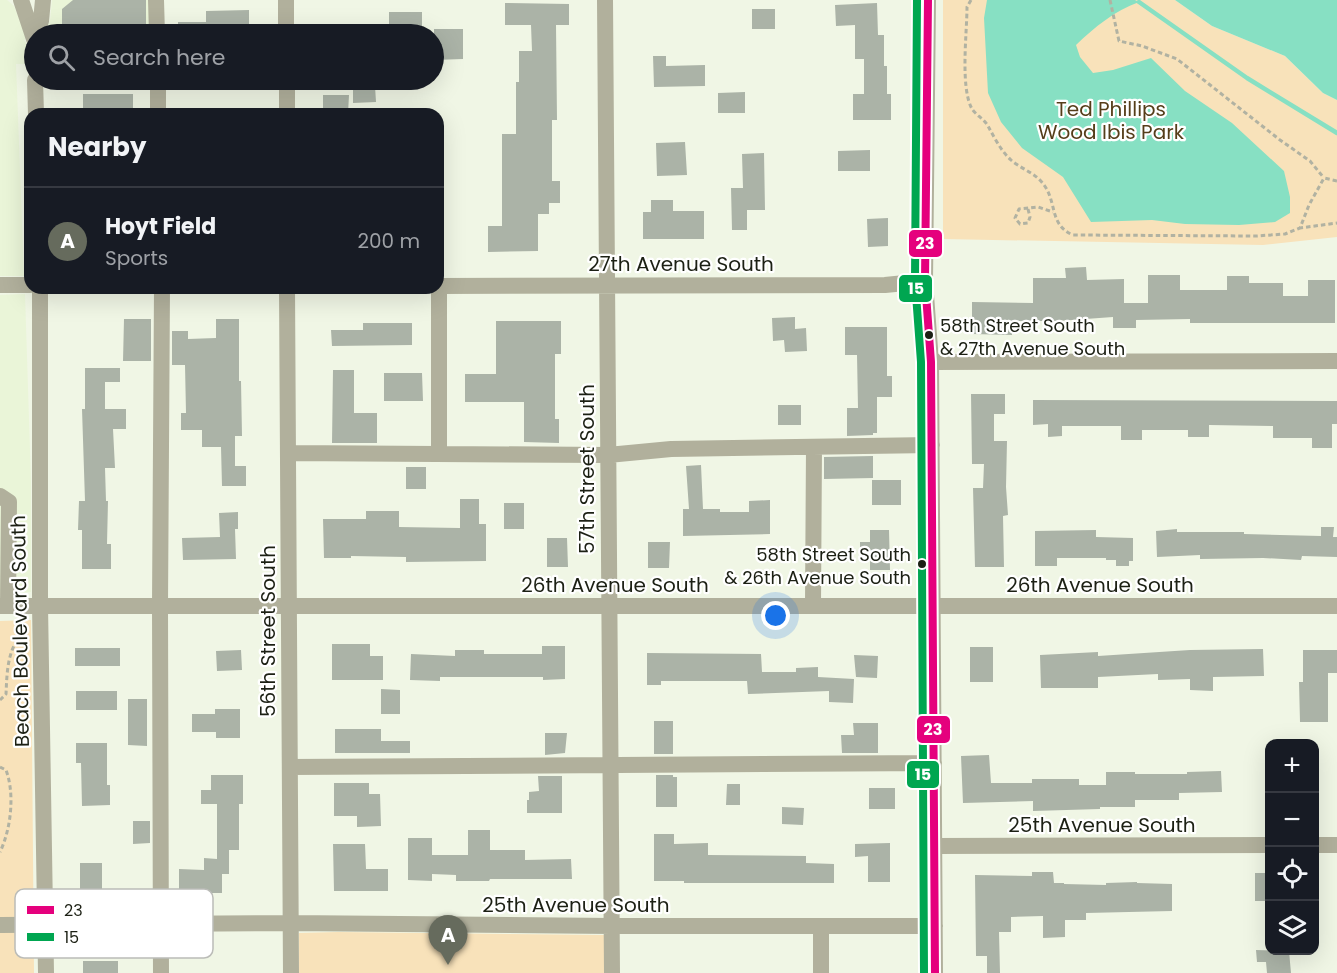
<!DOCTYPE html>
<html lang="en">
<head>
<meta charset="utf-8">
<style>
  body { margin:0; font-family:Poppins,sans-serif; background:#20242c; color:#f1f3f6 }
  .controls { position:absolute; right:18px; bottom:18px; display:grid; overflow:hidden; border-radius:12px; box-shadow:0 6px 24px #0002 }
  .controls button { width:54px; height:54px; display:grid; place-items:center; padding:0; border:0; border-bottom:2px solid #363941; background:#171b24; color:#f1f3f6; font:30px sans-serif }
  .you { position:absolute; left:776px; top:616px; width:21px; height:21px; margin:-15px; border:4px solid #fff; border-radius:50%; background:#1a73e8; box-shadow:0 0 0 9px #1a73e833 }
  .badge { display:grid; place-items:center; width:39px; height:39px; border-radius:50%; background:#666b5d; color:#fff; font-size:20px; font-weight:700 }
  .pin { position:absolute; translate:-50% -50px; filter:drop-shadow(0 2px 3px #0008) }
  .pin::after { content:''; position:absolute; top:32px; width:21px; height:18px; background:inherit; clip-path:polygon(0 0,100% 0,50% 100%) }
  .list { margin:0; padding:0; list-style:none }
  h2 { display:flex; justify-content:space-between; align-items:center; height:78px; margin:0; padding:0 24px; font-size:26px }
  h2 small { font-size:20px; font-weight:400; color:#9ea1a6 }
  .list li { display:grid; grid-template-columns:39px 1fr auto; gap:18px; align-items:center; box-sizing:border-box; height:108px; padding:0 24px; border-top:2px solid #363941 }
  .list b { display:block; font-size:22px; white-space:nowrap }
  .list p { margin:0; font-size:20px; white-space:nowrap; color:#9ea1a6 }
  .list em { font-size:20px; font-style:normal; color:#9ea1a6 }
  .icon { flex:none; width:33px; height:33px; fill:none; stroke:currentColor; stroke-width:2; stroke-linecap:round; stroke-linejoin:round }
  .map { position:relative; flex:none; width:1337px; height:973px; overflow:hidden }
  .search { position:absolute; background:#171b24; box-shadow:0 6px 24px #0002; left:24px; top:24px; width:420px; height:66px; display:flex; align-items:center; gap:15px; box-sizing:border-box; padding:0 21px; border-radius:33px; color:#9ea1a6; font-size:22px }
  .panel { position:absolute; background:#171b24; box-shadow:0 6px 24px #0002; left:24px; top:108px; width:420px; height:186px; border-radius:18px }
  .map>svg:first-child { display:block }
</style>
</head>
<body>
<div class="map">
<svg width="1337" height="973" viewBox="0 0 1337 973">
  <rect width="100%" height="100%" fill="#f0f6e5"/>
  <!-- built -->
  <path fill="#eaf5d8" d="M0,0h7l7,6 12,30 -2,5 2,1 1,22h-11l8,212h-24z
    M52,0h100l-1,34h-107l6,-13z
    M25,294l6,188v110l-31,1v-298z"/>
  <!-- green -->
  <path fill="#f8e2ba" d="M943,0h232l37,26 73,30 38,37 14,7v137l-74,8 -320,-6z
    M31,620l3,353h-34v-352z
    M338,932l266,3v38h-305v-40z"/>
  <!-- water -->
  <path fill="#87e0c3" d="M987,0h148l4,2c-25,9 -44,25 -63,43l4,12 13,16 20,-3 38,-12 34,33 47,32 52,48 6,26v16l-15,9 -36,3 -54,-1 -33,-4 -61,2 -28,-45 -41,-29 -21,-26 -13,-29 -4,-75z
    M1175,0h162v100l-14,-7 -38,-37 -73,-30z"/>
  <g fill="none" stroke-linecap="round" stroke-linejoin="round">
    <!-- stream -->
    <path stroke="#87e0c3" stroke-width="4.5" d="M1139,2l108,76 90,55"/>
  </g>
  <!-- building -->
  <path fill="#abb3a7" d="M73,0h73v28l-84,1v-20z
    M505,3l64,1v21h-13l1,95h-5v61h8v22h-11v11h-11v37l-50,1v-26h14v-92h14v-52h3v-31h13l-1,-26h-26z
    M877,3l1,32h6v31h3v28h4v26h-38v-26h11v-35h-9v-34l-19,1 -1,-21z
    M752,9h23v20h-23z
    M249,10v24h-71v-12h28v-11z
    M389,12h33v20l-33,1z
    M434,29h29v30l-29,1z
    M653,56h13v10l39,-1v21l-51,1z
    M375,86l1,16 -23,1v-16z
    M745,92v21h-27v-20z
    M83,94h50v20h-50z
    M323,95h26l-1,19 -25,-1z
    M685,142l2,33 -30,1 -1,-33z
    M870,150v21h-32v-20z
    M764,153l1,57h-18v20h-15l-1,-42h12l-1,-34z
    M651,200h22v11h31v28h-61v-27h8z
    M888,218v28l-20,1 -1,-28z
    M1086,267l1,13 37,-1v24h24v-28h32v15h47v-14h22v7h34v13h25v-16h27v43h-145v-4l-54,1v8h-23v-11l-55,4h-46v14l-40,-1v-32l61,1v-25h33l-1,-10z
    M795,317v12l11,-1 1,23 -22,1 -1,-12 -11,1 -1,-23z
    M124,319h27v42h-28z
    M216,319h23v62h2l1,55h-7v30h11v20h-24l-1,-39h-19v-17h-21v-17h5l-1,-48h-13v-34h16v8l28,-1z
    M496,321h65v33h-6v65h4v24l-35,-1v-40h-59v-28h31z
    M363,323h49v22l-80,1 -1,-16h32z
    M845,327h42v49h5v21h-15v36h-4v2l-26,1v-28h11l-1,-53h-12z
    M85,368h35v14h-15v27h21v20h-13l2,39h-10l1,33h2l-1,43h4v25h-29v-39h-4l1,-29h6l-3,-92h3z
    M333,370h21v43h23v30h-45z
    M384,373h38l1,28h-39z
    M971,394h34v20h-11v27h13l-1,46 2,28 -5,1 1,51h-29l-2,-79h10l1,-24h-12z
    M1033,400l304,1v23h-5v24h-20v-10h-39v-12l-64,-1v12h-21v-7h-46v10h-21v-14h-59v10l-14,1v-13l-15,1z
    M778,405h23v20h-23z
    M873,456v22l-49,1v-22z
    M701,465l2,44h17v3h29v-11l21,-1v34l-87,2v-27h6l-3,-43z
    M406,467h20v22h-20z
    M872,480h29v25h-29z
    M460,499h19v25h7v37l-80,1v-5l-55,-1v2h-27l-1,-39h43v-8h33v16l61,1z
    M504,503h20v26h-20z
    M238,512v17h-3l1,30 -53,1 -1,-22 38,-1 -1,-24z
    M1321,527h13l-1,10h4v20l-35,-1 -1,4 -38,-2 -63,1v-4l-43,2 -1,-26 21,-2v3h67v2l77,2z
    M870,530h19l1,40h-20v-12h-10v-16h10z
    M1096,530v7l37,1v23h-4v5h-13v-6h-10v-2h-49v8h-22v-35z
    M547,538h20l1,29h-21z
    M648,542h22l-1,26h-21z
    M332,644h38v12h13v24h-51z
    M542,646h23v33l-22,1v-3h-103v4l-30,-1 1,-26 44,2v-6h29v4h58z
    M970,647h23v35h-23z
    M75,648h45v18h-45z
    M1263,649l1,27 -51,1v14l-23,-1v-11l-32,1v-6l-60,3v11h-57l-1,-33 58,-3v4l92,-6z
    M241,650l1,20 -25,1 -1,-20z
    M1303,650h34v23h-9v49h-28l-1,-40h4z
    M647,653l114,1 1,18h34v-4l22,-1v10l36,2 -1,24 -24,-1v-11l-81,3 -1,-13h-86v4h-14z
    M854,655l24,1 -1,22 -21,-1z
    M381,689l19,1v24h-19z
    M76,691h41v19h-41z
    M128,699h19v47l-19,-1z
    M215,709h25v29h-24v-6h-24v-18h23z
    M654,721h19v33h-19z
    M853,723h25v30h-36l-1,-18h13z
    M335,729h46v12h29v12h-75z
    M545,733h22l-2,20 -20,2z
    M76,743h31v42h3v20l-28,1 -1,-43h-5z
    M989,755l2,28h41v-4h47v6h27v-13h29v2h52v-2l34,-1 1,21 -43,1v7h-44v7h-35v2l-67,2v-10l-70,2 -2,-47z
    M211,775h32v29h-4v46h-10v24h-7v19h-43v-24l25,1v-12l13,1v-55h-16v-14h10z
    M656,775h17v2h4v30h-21z
    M538,776h24v37h-35v-13h2v-8l10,-1z
    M334,783h35v11h11l1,32 -24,1v-11h-23z
    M727,784h13v21h-14z
    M869,788h26v21h-26z
    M782,807l22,1 -1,17 -21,-1z
    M133,821h17v22l-17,1z
    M468,830h22v20h35v10l46,-1 1,20h-82l-1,2h-33v-6l-24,-1v7l-24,-1v-42h24v17h36z
    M654,834h20v10l34,-1v12l98,1v7l28,1v19h-150v-2h-30z
    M890,843v39h-22v-26l-13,1v-13z
    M333,844h32l1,25h22v22h-54z
    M80,863h22v29h-22z
    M1032,872h21l1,11h10v1l42,1v-2l31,-1v1l35,1v27l-86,2v7h-21v17l-22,1v-22l-32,1v15h-12l1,41h-13v-17h-11l-1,-81 57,1z
    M1255,873h14v28h-14z
    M1256,950l33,1 2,22h-24l-1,-11h-9z
    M83,961h35v12h-35z"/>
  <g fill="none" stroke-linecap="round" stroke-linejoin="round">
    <!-- path -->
    <path stroke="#b1b2a2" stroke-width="3" stroke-dasharray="4.5 3" stroke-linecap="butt" d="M971,0l-4,7c0,26 -7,80 5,102 4,6 12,10 16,17 6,11 13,25 23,34 10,9 25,13 33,25 13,17 5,40 29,50l183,1 29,-2 15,-6
      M1110,0l9,41 23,5 35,13 103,81 30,21 14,17
      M1337,181l-13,-3 -15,27 -9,23 37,-5
      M1028,209l2,8 -2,6 -8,1 -5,-6 4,-9 19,-2 15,5
      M0,700l6,-6c1,-21 1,-46 18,-62
      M0,767l6,3c9,24 5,59 -6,82"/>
    <!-- minor -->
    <path stroke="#b1b09c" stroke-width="16" d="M21,0l13,39
      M156,0l1,34
      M286,0v34
      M605,0l7,973
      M928,0l-3,281 6,81 4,611
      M35,34l6,-13 2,-21
      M35,80l1,34
      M158,80v34
      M287,80v34
      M0,285h30
      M438,286l447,-1 40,-4
      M439,286v167
      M40,288v317l6,368
      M287,288l4,685
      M931,362l406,-1
      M288,453l320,2 63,-6 261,-4
      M0,496l9,6 -1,104
      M0,606h1337
      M813,606l1,-159
      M290,767l644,-4
      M1314,845h23
      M935,846l335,-1
      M0,925l290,-2 322,3h323
      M161,973l-1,-367 2,-318
      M821,973v-47"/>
    <!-- bus-1 casing -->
    <g stroke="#fff" stroke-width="12">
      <path id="bus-1" d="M928,0l-3,281 6,81 4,611"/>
    </g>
    <!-- bus-2 casing -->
    <g stroke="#fff" stroke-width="12">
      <path id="bus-2" d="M917,0l-2,281 6,81 3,611"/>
    </g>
    <!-- bus-1 -->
    <use href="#bus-1" stroke="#e5007d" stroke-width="8"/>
    <!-- bus-2 -->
    <use href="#bus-2" stroke="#00a651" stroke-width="8"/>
  </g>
  <!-- markers -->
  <g fill="#1c2014" stroke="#fff" stroke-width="2">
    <circle cx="929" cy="335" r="5"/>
    <circle cx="922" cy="564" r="5"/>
  </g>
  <g text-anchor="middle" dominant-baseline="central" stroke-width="4.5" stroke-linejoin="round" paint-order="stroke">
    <!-- bus labels -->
    <g font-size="18" fill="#1c2014" stroke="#fff" text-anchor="start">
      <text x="940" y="325">58th Street South<tspan x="940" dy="23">&amp; 27th Avenue South</tspan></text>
      <text x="911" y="554" text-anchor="end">58th Street South<tspan x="911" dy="23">&amp; 26th Avenue South</tspan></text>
    </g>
    <!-- park labels -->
    <g font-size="20" fill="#553e1a" stroke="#fff">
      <text x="1111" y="109">Ted Phillips<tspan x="1111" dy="23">Wood Ibis Park</tspan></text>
    </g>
    <!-- street labels -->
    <g font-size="20" fill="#1c2014" stroke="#fff">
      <text x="681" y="264">27th Avenue South</text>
      <text transform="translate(587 469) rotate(-90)">57th Street South</text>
      <text x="615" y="585">26th Avenue South</text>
      <text x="1100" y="585">26th Avenue South</text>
      <text transform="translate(20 631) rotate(-91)">Beach Boulevard South</text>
      <text transform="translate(268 631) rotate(-90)">56th Street South</text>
      <text x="1102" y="825">25th Avenue South</text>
      <text x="576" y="905">25th Avenue South</text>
    </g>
  </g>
  <!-- legend -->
  <rect x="15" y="889" width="198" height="69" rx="9" fill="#fff" stroke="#bbbcb8" stroke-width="1.5"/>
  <rect x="27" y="906" width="27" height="8" fill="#e5007d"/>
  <rect x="27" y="933" width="27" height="8" fill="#00a651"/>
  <g font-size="16" fill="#1c2014">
    <text x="64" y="916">23</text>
    <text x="64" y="943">15</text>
  </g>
  <g stroke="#fff" stroke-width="2">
    <rect x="908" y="229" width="35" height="29" rx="6" fill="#e5007d"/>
    <rect x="898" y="274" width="35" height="29" rx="6" fill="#00a651"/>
    <rect x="916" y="715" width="35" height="29" rx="6" fill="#e5007d"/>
    <rect x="906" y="760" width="34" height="29" rx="6" fill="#00a651"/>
  </g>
  <g font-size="16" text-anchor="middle" font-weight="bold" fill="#fff">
    <text x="925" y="249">23</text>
    <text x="916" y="294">15</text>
    <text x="933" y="735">23</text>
    <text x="923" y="780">15</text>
  </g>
</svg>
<div class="controls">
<button>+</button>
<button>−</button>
<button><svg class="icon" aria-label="locate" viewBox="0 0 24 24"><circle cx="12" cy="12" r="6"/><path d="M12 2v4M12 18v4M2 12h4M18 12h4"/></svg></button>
<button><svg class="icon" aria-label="layers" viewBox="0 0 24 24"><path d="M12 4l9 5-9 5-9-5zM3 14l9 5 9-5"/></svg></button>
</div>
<div class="you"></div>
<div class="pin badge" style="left:448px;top:965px">A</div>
<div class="search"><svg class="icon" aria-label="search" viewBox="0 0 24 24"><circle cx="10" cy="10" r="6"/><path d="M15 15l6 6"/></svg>Search here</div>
<section class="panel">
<h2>Nearby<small></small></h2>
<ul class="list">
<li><span class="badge">A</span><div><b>Hoyt Field</b><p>Sports</p></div><em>200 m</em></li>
</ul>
</section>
</div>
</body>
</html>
